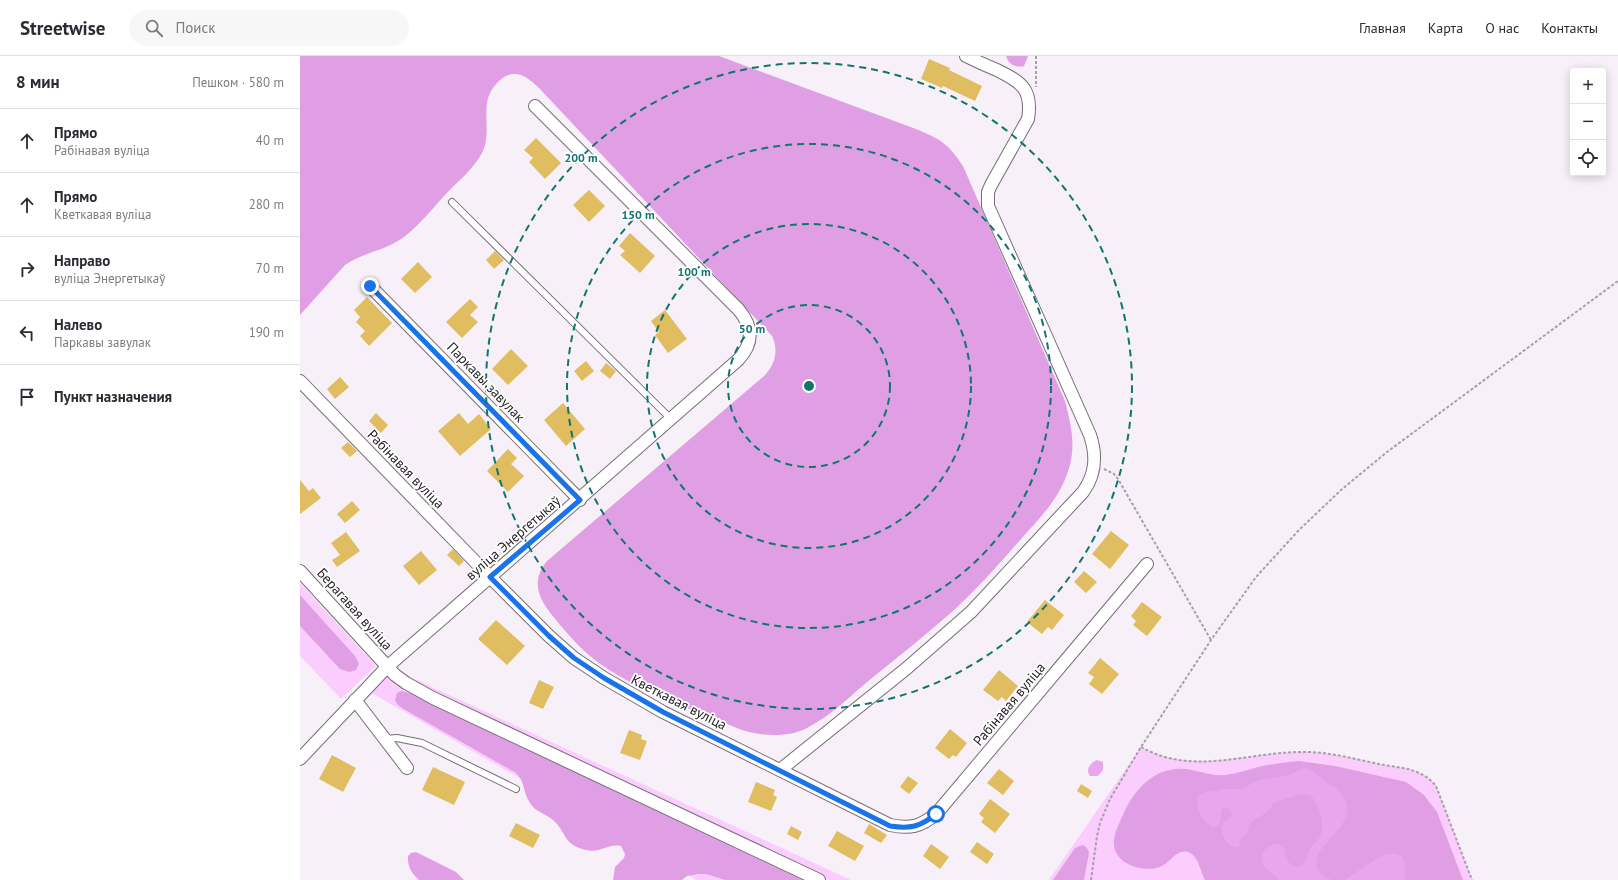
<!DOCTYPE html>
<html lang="ru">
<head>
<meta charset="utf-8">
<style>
  body { margin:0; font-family:"PT Sans",sans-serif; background:#f7f7f7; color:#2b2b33 }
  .controls { position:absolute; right:12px; top:12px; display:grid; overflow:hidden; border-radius:4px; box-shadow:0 2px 10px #0003 }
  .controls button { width:36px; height:36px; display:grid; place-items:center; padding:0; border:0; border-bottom:1px solid #e1e1e2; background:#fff; color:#2b2b33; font:20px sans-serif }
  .stop { position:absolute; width:12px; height:12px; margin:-9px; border:3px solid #1a73e8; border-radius:50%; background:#fff }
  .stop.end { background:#1a73e8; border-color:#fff; box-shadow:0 1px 4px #0008 }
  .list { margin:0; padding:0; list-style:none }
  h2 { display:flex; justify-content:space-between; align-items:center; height:52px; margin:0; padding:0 16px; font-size:17px }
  h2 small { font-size:13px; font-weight:400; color:#7c7c81 }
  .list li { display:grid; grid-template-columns:26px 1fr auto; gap:12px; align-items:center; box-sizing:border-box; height:64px; padding:0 16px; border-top:1px solid #e1e1e2 }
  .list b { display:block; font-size:15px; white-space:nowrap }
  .list p { margin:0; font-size:13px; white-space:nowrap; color:#7c7c81 }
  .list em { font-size:13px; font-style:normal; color:#7c7c81 }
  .icon { flex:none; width:22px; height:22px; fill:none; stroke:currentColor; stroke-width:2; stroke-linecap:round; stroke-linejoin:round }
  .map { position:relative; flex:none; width:1318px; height:824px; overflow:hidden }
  header { display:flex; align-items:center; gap:24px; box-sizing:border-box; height:56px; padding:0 20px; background:#fff; border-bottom:1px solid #e1e1e2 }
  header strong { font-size:19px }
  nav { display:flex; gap:22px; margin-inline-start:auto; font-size:14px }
  .search { width:280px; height:36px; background:#f7f7f7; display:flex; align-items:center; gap:10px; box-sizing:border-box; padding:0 14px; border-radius:22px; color:#7c7c81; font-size:15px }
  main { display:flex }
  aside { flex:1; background:#fff }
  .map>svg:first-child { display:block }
</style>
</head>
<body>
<header>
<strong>Streetwise</strong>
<div class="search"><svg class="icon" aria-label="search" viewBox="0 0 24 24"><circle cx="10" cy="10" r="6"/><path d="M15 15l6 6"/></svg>Поиск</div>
<nav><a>Главная</a><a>Карта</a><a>О нас</a><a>Контакты</a></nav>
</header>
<main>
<aside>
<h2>8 мин<small>Пешком · 580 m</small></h2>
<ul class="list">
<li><svg class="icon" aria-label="ahead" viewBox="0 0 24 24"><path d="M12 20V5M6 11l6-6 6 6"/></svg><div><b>Прямо</b><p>Рабінавая вуліца</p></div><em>40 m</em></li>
<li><svg class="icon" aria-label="ahead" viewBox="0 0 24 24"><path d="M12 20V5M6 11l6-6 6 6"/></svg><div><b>Прямо</b><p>Кветкавая вуліца</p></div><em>280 m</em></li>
<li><svg class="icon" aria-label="right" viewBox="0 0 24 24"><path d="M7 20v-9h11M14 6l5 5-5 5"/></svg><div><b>Направо</b><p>вуліца Энергетыкаў</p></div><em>70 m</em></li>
<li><svg class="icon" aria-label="left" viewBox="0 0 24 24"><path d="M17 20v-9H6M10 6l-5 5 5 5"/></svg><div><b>Налево</b><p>Паркавы завулак</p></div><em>190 m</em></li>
<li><svg class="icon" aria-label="arrive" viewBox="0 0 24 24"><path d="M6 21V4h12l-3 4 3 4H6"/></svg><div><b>Пункт назначения</b></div></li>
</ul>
</aside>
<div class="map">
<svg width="1318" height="824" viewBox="0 0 1318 824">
  <rect width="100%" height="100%" fill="#f7f0f8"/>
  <!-- green -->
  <path fill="#fbccfe" d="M0,527l76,83 -35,33 -41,-43z
    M95,614l456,210h-155l-326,-188z
    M841,691c53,29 108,4 165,5 25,0 52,8 78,13 19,3 38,4 52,21l36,94h-423z"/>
  <!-- forest -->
  <path fill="#e09fe4" d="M0,0h419l197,73c24,10 32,14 47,37l102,235c7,27 12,49 1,76 -9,24 -28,43 -44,61 -22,25 -44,50 -69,73 -26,23 -54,45 -81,67 -21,17 -41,38 -65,50 -20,10 -44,8 -65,2 -46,-19 -100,-37 -140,-65 -18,-12 -33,-29 -46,-45 -16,-19 -27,-37 -9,-59l217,-185c11,-11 15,-25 8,-40l-233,-248c-13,-13 -26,-21 -41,-6 -21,20 -5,46 -15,69 -8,17 -25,30 -38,44 -14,15 -29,35 -47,46 -17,10 -37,13 -53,24l-45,50z
    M706,0h22l-4,10c-8,2 -15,-1 -18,-10z
    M0,539l55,61 4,8 -3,6 -7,2 -9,-3 -40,-43z
    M101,635l12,3 389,186h-77l-19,-6h-8l-11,2 -5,4h-69l2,-13 9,-9 1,-4 -4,-8c-13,-3 -22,9 -39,3 -19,-6 -16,-17 -28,-28 -7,-7 -19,-9 -24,-18 -7,-10 -5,-22 -14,-30l-114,-65 -5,-4 -2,-4 2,-7z
    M999,705l36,5 71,16 18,13 13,17 26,68h-258c-4,-8 -7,-25 -17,-28 -12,-3 -17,10 -26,14 -14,7 -41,1 -47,-16 -4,-11 3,-24 8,-35 11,-26 32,-49 63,-46 14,2 25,7 39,6 11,-1 22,-5 33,-8 14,-3 27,-5 41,-6z
    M782,789c5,2 6,4 7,8l-5,27h-31l22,-32z
    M116,796l40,20 8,8h-45c-7,-6 -12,-14 -11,-24l3,-3z"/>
  <!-- water -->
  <path fill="#e8a7ec" d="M797,704l6,2v8l-5,6h-8c-5,-6 0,-13 7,-16z
    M1005,712c10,2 15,10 23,15 9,5 17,12 19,23 3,26 -39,41 -29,63 3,6 8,9 14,11h-53c-4,-6 -10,-7 -14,-13 -9,-12 1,-23 14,-23l6,5c2,9 2,18 14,18 9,-3 7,-11 11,-18 3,-5 7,-8 10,-12 6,-12 -1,-33 -10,-42l-9,-1 -26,8 -8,10 -17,11 -3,10 -6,6 -1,7 -4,2c-9,-2 -19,-17 -12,-26 2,-3 6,-4 8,-6l-2,-7 -7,-1c-4,7 1,18 -10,20 -10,-7 -20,-20 -14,-33l6,-3 11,-1 7,-2h19l17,-9 27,-4z
    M1087,798c22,-2 17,11 18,26h-60l31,-21z"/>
  <!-- building -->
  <path fill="#e1bd61" d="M629,3l21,9 -1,2 33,16 -7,15 -32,-15 -1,2 -21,-9z
    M236,82l25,25 -16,16 -16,-17 4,-4 -9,-8z
    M289,134l16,16 -16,16 -16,-17z
    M330,177l25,23 -15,17 -20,-18 5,-4 -6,-5z
    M195,195l9,9 -10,9 -8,-9z
    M118,206l14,15 -17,16 -14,-14z
    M67,241l25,26 -23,23 -9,-10 5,-5 -9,-9 4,-5 -6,-7z
    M170,243l8,8 -8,8 8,7 -16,16 -16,-16z
    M365,254l22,29 -19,14 -13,-18 4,-3 -8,-11z
    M211,293l17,17 -20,19 -16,-16z
    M286,305l8,10 -12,10 -8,-10z
    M306,307l10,8 -6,8 -10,-8z
    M40,321l9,10 -14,12 -8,-10z
    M263,347l22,26 -19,17 -22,-26z
    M76,357l12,12 -7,8 -12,-12z
    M159,357l9,11 11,-10 12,15 -31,27 -22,-25z
    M48,386l9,9 -7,6 -9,-9z
    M208,393l9,9 -6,6 13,12 -16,16 -21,-21z
    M0,424l9,11 4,-3 8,10 -21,16z
    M52,445l8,9 -15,13 -8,-9z
    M811,475l18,14 -19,24 -18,-15z
    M46,476l14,19 -23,16 -5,-7 8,-5 -9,-12z
    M153,493l11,12 -5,5 -12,-11z
    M121,495l16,19 -18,15 -16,-19z
    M784,515l13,11 -11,11 -12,-11z
    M745,544l19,15 -12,15 -4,-3 -6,7 -15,-12z
    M842,546l20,15 -15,19 -14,-11 3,-4 -5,-5z
    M196,564l29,26 -18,19 -29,-26z
    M800,602l19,16 -17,20 -13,-10 5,-7 -6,-4z
    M699,614l19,16 -12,15 -4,-4 -4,4 -15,-11z
    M239,624l15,7 -11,22 -14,-6z
    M650,673l17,14 -11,14 -3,-2 -4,4 -14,-11z
    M329,674l13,5 -1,4 6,2 -7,19 -20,-7z
    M32,699l24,13 -13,24 -24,-13z
    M133,711l32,15 -11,23 -32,-15z
    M699,713l15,12 -11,14 -16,-12z
    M608,720l10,7 -9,11 -9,-7z
    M456,726l19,8 -2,5 4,2 -6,14 -23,-9z
    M781,728l11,7 -4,7 -11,-7z
    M690,743l20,15 -15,19 -14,-11 3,-4 -5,-4z
    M216,767l24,12 -7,13 -24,-12z
    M569,768l18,11 -6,8 -17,-10z
    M491,770l11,6 -4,8 -11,-6z
    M537,775l27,15 -9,15 -27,-15z
    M677,786l17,12 -7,10 -17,-12z
    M631,788l18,13 -9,12 -17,-13z"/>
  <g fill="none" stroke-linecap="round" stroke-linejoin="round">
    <!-- lane casing -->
    <g stroke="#756e75" stroke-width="8">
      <path id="lane" d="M152,146l219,217
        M85,683l12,-1 25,5 94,46"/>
    </g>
    <!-- street casing -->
    <g stroke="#756e75" stroke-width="14">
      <path id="street" d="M70,230l210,214
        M0,325l190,196 59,59 25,22 30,20 59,34 227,113c20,4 30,2 46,-11l211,-250
        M0,515l95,104 11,8 27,15 386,182
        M55,644l52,68
        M0,703l87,-92 351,-307c16,-17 15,-33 1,-50l-204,-204
        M480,714l127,-102 64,-56 112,-120c13,-18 14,-36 7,-57l-102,-229v-14l3,-7 37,-66c5,-30 -7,-37 -31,-49 -10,-4 -21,-9 -31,-14"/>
    </g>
    <!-- path -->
    <path stroke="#a6a1a6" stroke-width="2" stroke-dasharray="3 2" stroke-linecap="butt" d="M736,0v31
      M804,413l10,5 4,5 93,161
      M841,691c53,30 108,4 165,5 25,0 52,8 78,13 19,3 38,4 52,21l36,94
      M791,824l6,-44 3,-13 10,-24 31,-52 70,-107 45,-63 43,-47 42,-40 46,-38 231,-171"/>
    <!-- lane -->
    <use href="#lane" stroke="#fff" stroke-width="6"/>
    <!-- street -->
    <use href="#street" stroke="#fff" stroke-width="12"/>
  </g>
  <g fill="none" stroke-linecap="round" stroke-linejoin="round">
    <!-- route -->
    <path stroke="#1a73e8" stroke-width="5" d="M70,230l210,214 -90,77 59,59 25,22 30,20 59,34 227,114c20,3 30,1 46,-12"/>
  </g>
  <!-- distance rings -->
  <g fill="none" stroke="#0f766e" stroke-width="2" stroke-dasharray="7 5">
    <circle cx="509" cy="330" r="81"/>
    <circle cx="509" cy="330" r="162"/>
    <circle cx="509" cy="330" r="242"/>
    <circle cx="509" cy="330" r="323"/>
  </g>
  <g text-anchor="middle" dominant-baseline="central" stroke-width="3.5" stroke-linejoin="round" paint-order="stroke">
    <!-- street labels -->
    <g font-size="14" fill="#252325" stroke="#fff">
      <text transform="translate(186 326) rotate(46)">Паркавы завулак</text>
      <text transform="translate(106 413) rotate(46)">Рабінавая вуліца</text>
      <text transform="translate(213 482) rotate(-41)">вуліца Энергетыкаў</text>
      <text transform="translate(55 553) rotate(48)">Берагавая вуліца</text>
      <text transform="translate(379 646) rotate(27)">Кветкавая вуліца</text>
      <text transform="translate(709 648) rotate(-50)">Рабінавая вуліца</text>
    </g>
  </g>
  <circle cx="509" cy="330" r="6" fill="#0f766e" stroke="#fff" stroke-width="2"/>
  <g font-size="12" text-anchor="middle" font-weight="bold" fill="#0f766e" stroke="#fff" stroke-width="3.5" stroke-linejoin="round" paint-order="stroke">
    <text x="281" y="106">200 m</text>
    <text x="338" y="163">150 m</text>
    <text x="394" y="220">100 m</text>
    <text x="452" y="277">50 m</text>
  </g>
</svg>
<div class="controls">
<button>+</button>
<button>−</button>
<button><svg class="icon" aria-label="locate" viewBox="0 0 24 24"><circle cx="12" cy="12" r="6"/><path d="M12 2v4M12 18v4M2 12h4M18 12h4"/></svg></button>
</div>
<div class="stop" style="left:636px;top:758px"></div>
<div class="stop end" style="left:70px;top:230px"></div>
</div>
</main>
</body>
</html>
